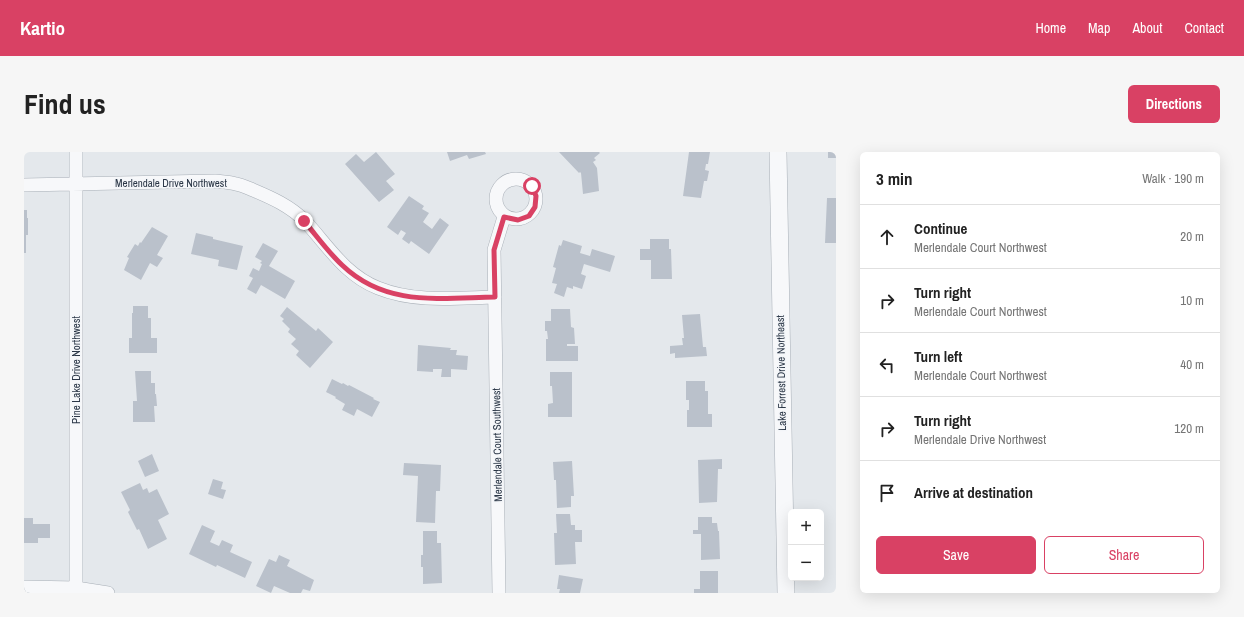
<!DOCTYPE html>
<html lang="en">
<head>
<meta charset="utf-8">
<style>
  body { margin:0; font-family:"Archivo Narrow",sans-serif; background:#f6f6f6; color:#222 }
  .controls { position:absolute; right:12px; bottom:12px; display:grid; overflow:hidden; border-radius:6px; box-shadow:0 4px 16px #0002 }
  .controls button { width:36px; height:36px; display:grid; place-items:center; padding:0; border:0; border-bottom:1px solid #e0e0e0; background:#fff; color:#222; font:20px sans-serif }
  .stop { position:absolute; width:12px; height:12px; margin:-9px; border:3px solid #d94164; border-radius:50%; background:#fff }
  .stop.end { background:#d94164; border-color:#fff; box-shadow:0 1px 4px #0008 }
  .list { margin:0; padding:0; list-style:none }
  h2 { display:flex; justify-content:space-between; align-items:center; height:52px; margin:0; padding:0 16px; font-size:17px }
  h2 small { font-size:13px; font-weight:400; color:#767676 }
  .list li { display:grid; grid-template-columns:26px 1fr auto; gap:12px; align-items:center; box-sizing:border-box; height:64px; padding:0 16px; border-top:1px solid #e0e0e0 }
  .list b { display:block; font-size:15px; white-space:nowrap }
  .list p { margin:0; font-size:13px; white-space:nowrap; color:#767676 }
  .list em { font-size:13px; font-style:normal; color:#767676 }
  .actions { display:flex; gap:8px; padding:12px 16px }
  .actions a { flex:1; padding:9px 0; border:1px solid #d94164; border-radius:6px; text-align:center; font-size:14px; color:#d94164 }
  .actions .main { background:#d94164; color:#fff }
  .icon { flex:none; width:22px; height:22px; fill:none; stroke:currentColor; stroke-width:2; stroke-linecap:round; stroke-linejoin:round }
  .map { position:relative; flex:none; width:812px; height:441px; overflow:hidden; border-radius:6px }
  header { display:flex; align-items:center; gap:24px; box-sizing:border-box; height:56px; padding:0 20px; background:#d94164; color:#fff }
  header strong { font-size:19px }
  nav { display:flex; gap:22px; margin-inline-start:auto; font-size:14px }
  .intro { display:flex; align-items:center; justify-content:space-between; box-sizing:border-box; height:96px; padding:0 24px }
  h1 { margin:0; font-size:28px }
  .button { padding:10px 18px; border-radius:6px; background:#d94164; color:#fff; font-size:14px; font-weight:700 }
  main { display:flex; gap:24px; padding:0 24px }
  aside { flex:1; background:#fff; border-radius:6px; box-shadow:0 4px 16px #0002 }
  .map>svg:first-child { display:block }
</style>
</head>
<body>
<header>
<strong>Kartio</strong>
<nav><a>Home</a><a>Map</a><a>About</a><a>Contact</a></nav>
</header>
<div class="intro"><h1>Find us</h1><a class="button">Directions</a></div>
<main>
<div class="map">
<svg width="812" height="441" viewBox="0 0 812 441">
  <rect width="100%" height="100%" fill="#e4e8ec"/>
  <!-- building -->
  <path fill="#bac1cb" d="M352,0l19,22 -9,7 8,9 -15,12 -34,-38 11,-10 8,8z
    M423,0h38l1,2 -17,5 -2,-4 -17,6z
    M535,0h40l1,1 -6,5 2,2 -3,2 4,6 2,23 -16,3 -2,-21 -1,-1 -1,1z
    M665,0h21l-2,12h-2l-1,6 4,1 -2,10h-3l-3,17 -18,-2z
    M804,0h8v6h-8z
    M385,44l15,10 -2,3 7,4 -6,9 9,7 8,-11 9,7 -20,29 -18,-13 -2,3 -7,-5 4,-6 -5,-3 -3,5 -11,-8z
    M803,46h9v45h-11z
    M0,58h3v8h1v17h-2v18h-2z
    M128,75l16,9 -11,19 6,3 -6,9 -7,-4 -9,17 -17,-10 5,-12 -2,-1 8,-13 3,2 2,-4 1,1z
    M172,81l17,4v2l30,7 -6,24 -19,-4 1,-6 -28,-6z
    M626,87h19v10h2l1,30h-21v-19h-11v-11h10z
    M539,88l19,6 -2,7 10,3 2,-7 23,7 -5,16 -26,-8 -3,10 5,2 -4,13 -9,-3v3l-6,-2 -3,10 -10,-4 3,-9 -5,-1 4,-15 -3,-1 6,-22 2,1z
    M239,91l15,8 -9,15 26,15 -10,18 -24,-14 -5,9 -9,-5 6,-11 -4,-2 4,-8 6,3 3,-7 -2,-1 2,-2 -7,-4z
    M109,154h15v12h3v20h6v15h-28v-15h3v-25h1z
    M263,155l29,24 2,-3 15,14 -23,26 -14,-13 3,-4 -8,-7 5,-5 -8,-7 2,-3 -8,-8 2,-2 -4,-3z
    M527,157h19l1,18 3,1 1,16h-8v2h11v15h-32v-22h2l-1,-8h-2v-10h6z
    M676,162l3,33h3l1,9 -32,2v-5l-5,1v-8l13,-1 -1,-7h2l-2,-23z
    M394,193l33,3 -1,2h7l-1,5 12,1 -1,14 -16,-1v8h-10l1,-8h-9v3l-16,-1z
    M111,219h16v12h4v11h1l1,12h-3l1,16h-22v-21h4z
    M526,220h22v45h-24v-13l5,-1 -1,-17h-2z
    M308,227l10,5 1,-1 5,3 1,-1 25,13 -1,1 7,3 -8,15 -15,-8 -3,7 -12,-6 3,-6 -10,-6 1,-1 -10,-5z
    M662,229h19v10h3v23h4v13h-25v-17h2v-10h-3z
    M128,302l7,17 -14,6 -7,-16z
    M698,307v10h-4l-1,33 -18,1 -1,-43z
    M548,309l2,35h-3v11l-14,1 -1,-28h-2l-1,-18z
    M380,311l37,2 -1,26h-4l-1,32 -19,-1 2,-46 -15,-1z
    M189,327l10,3 -2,7 5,1 -3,9 -15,-5z
    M116,331l3,7 4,-2 2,5 8,-4 12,25 -11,6 9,19 -19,10 -9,-20 -2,1 -9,-18 2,-2 -9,-18z
    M532,362h14l1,11h4v5h7v12h-7l1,22 -21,1 -1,-32h3z
    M674,365h14v6h5l1,8h1l1,28 -19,1v-26h-8v-4h5z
    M0,366h9v6h17v14h-12v5h-14z
    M178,373l13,6 -5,11 9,4 3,-6 11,5 -3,7 22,10 -7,16 -28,-13 -1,2 -27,-13z
    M399,379h14v12h4l1,40 -19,1v-17h-2v-12h2z
    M255,403l11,5 -3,6 27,14 -4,11 -7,-2 -2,4h-11l-16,-7 -3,7 -15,-7 13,-27 7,3z
    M676,419h18v22h-24v-4h6z
    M535,423l24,4 -3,14h-21l1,-4h-3z"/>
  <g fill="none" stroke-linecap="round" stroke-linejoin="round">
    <!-- minor casing -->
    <g stroke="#a8afb7" stroke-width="14">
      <path id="minor" d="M52,0v436
        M472 47a20 20 0 1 1 40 0a20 20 0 1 1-40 0Z
        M0,33l191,-4c7,1 14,1 21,3 6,1 12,4 17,6 19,8 37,16 52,31 23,25 40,54 73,67 37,15 78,10 117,9
        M0,435l52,1 32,5
        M475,441l-5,-343 10,-33"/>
    </g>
    <!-- tertiary casing -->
    <g stroke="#a8afb7" stroke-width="18">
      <path id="tertiary" d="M754,0l8,441"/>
    </g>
    <!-- minor -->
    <use href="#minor" stroke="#f7f8fa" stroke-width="13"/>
    <!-- tertiary -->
    <use href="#tertiary" stroke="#f7f8fa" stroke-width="17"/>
  </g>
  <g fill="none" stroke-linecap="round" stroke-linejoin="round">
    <!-- route -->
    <path stroke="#d94164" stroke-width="5" d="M280,69c12,14 24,31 38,44 44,42 97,33 153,32l-1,-47 10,-33 14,3 11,-4 6,-9 1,-11 -4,-10"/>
  </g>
  <g text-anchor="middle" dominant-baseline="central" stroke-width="3" stroke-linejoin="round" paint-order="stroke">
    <!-- street labels -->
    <g font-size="11" fill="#2a3646" stroke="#f4f6f9">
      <text x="147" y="31">Merlendale Drive Northwest</text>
      <text transform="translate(52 218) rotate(-90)">Pine Lake Drive Northwest</text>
      <text transform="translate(757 221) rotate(-91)">Lake Forrest Drive Northeast</text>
      <text transform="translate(473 293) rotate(-91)">Merlendale Court Southwest</text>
    </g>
  </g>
</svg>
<div class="controls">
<button>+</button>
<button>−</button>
</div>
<div class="stop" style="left:508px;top:34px"></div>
<div class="stop end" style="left:280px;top:69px"></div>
</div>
<aside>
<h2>3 min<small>Walk · 190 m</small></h2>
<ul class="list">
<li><svg class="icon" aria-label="ahead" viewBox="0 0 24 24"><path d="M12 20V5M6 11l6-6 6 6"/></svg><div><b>Continue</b><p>Merlendale Court Northwest</p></div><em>20 m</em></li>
<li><svg class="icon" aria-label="right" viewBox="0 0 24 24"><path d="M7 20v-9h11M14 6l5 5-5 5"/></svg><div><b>Turn right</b><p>Merlendale Court Northwest</p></div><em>10 m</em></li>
<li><svg class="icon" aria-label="left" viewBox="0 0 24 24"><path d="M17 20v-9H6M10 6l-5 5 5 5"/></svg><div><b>Turn left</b><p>Merlendale Court Northwest</p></div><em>40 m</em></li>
<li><svg class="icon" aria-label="right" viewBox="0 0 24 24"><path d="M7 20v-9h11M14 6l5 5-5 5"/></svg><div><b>Turn right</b><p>Merlendale Drive Northwest</p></div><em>120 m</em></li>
<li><svg class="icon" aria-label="arrive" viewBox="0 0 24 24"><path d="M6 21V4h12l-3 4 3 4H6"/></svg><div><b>Arrive at destination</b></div></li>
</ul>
<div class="actions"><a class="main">Save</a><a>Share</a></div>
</aside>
</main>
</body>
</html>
